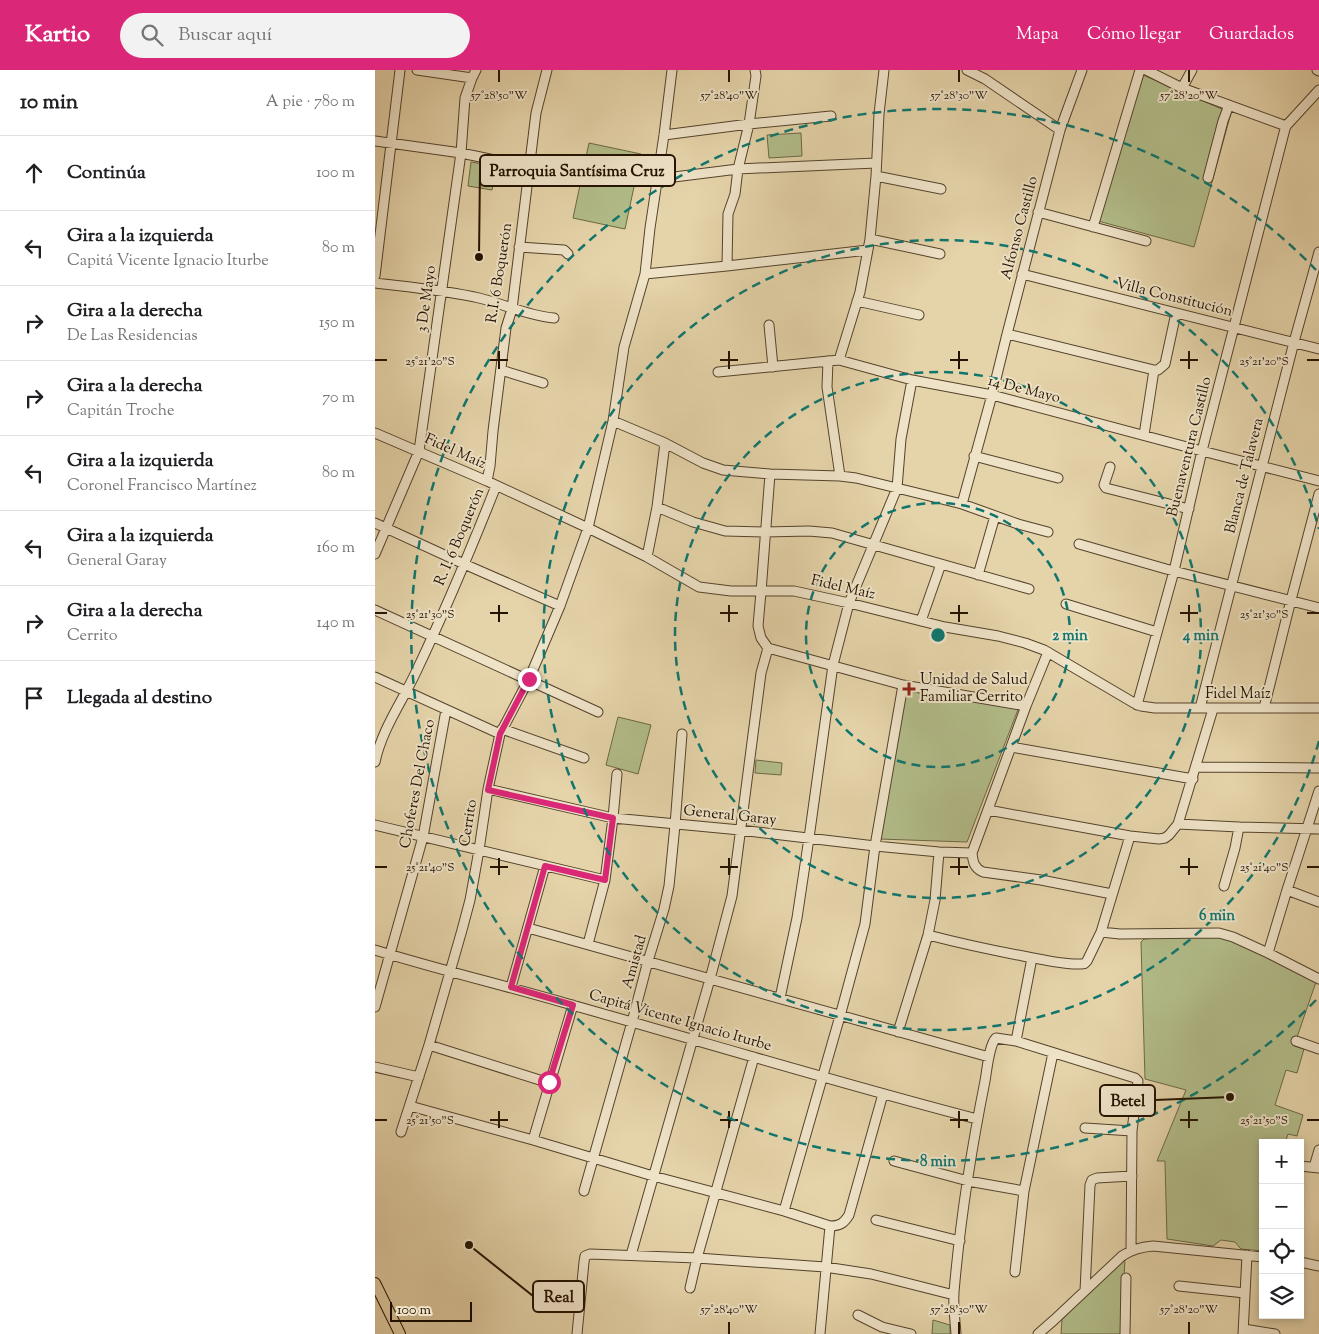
<!DOCTYPE html>
<html lang="es">
<head>
<meta charset="utf-8">
<style>
  body { margin:0; font-family:"Sorts Mill Goudy",serif; background:#f2f2f2; color:#202124 }
  .controls { position:absolute; right:15px; bottom:15px; display:grid; overflow:hidden; border-radius:0px; box-shadow:0 2px 8px #0003 }
  .controls button { width:45px; height:45px; display:grid; place-items:center; padding:0; border:0; border-bottom:1px solid #e0e0e0; background:#fff; color:#202124; font:25px sans-serif }
  .scale { position:absolute; left:15px; bottom:12px; width:82px; box-sizing:border-box; padding-left:5px; border:2px solid #241301; border-top:0; font-size:14px; line-height:18px; white-space:nowrap; color:#241301; -webkit-text-stroke:4px #eee2c7; paint-order:stroke }
  .stop { position:absolute; width:15px; height:15px; margin:-11px; border:4px solid #db2777; border-radius:50%; background:#fff }
  .stop.end { background:#db2777; border-color:#fff; box-shadow:0 1px 5px #0008 }
  .list { margin:0; padding:0; list-style:none }
  h2 { display:flex; justify-content:space-between; align-items:center; height:65px; margin:0; padding:0 20px; font-size:21px }
  h2 small { font-size:16px; font-weight:400; color:#757577 }
  .list li { display:grid; grid-template-columns:32px 1fr auto; gap:15px; align-items:center; box-sizing:border-box; height:75px; padding:0 20px; border-top:1px solid #e0e0e0 }
  .list b { display:block; font-size:19px; white-space:nowrap }
  .list p { margin:0; font-size:16px; white-space:nowrap; color:#757577 }
  .list em { font-size:16px; font-style:normal; color:#757577 }
  .icon { flex:none; width:28px; height:28px; fill:none; stroke:currentColor; stroke-width:2; stroke-linecap:round; stroke-linejoin:round }
  .map { position:relative; flex:none; width:944px; height:1264px; overflow:hidden }
  header { display:flex; align-items:center; gap:30px; box-sizing:border-box; height:70px; padding:0 25px; background:#db2777; color:#fff }
  header strong { font-size:24px }
  nav { display:flex; gap:28px; margin-inline-start:auto; font-size:18px }
  .search { width:350px; height:45px; background:#f2f2f2; display:flex; align-items:center; gap:12px; box-sizing:border-box; padding:0 18px; border-radius:28px; color:#757577; font-size:19px }
  main { display:flex }
  aside { flex:1; background:#fff }
  .map>svg:first-child { display:block }
</style>
</head>
<body>
<header>
<strong>Kartio</strong>
<div class="search"><svg class="icon" aria-label="search" viewBox="0 0 24 24"><circle cx="10" cy="10" r="6"/><path d="M15 15l6 6"/></svg>Buscar aquí</div>
<nav><a>Mapa</a><a>Cómo llegar</a><a>Guardados</a></nav>
</header>
<main>
<aside>
<h2>10 min<small>A pie · 780 m</small></h2>
<ul class="list">
<li><svg class="icon" aria-label="ahead" viewBox="0 0 24 24"><path d="M12 20V5M6 11l6-6 6 6"/></svg><div><b>Continúa</b></div><em>100 m</em></li>
<li><svg class="icon" aria-label="left" viewBox="0 0 24 24"><path d="M17 20v-9H6M10 6l-5 5 5 5"/></svg><div><b>Gira a la izquierda</b><p>Capitá Vicente Ignacio Iturbe</p></div><em>80 m</em></li>
<li><svg class="icon" aria-label="right" viewBox="0 0 24 24"><path d="M7 20v-9h11M14 6l5 5-5 5"/></svg><div><b>Gira a la derecha</b><p>De Las Residencias</p></div><em>150 m</em></li>
<li><svg class="icon" aria-label="right" viewBox="0 0 24 24"><path d="M7 20v-9h11M14 6l5 5-5 5"/></svg><div><b>Gira a la derecha</b><p>Capitán Troche</p></div><em>70 m</em></li>
<li><svg class="icon" aria-label="left" viewBox="0 0 24 24"><path d="M17 20v-9H6M10 6l-5 5 5 5"/></svg><div><b>Gira a la izquierda</b><p>Coronel Francisco Martínez</p></div><em>80 m</em></li>
<li><svg class="icon" aria-label="left" viewBox="0 0 24 24"><path d="M17 20v-9H6M10 6l-5 5 5 5"/></svg><div><b>Gira a la izquierda</b><p>General Garay</p></div><em>160 m</em></li>
<li><svg class="icon" aria-label="right" viewBox="0 0 24 24"><path d="M7 20v-9h11M14 6l5 5-5 5"/></svg><div><b>Gira a la derecha</b><p>Cerrito</p></div><em>140 m</em></li>
<li><svg class="icon" aria-label="arrive" viewBox="0 0 24 24"><path d="M6 21V4h12l-3 4 3 4H6"/></svg><div><b>Llegada al destino</b></div></li>
</ul>
</aside>
<div class="map">
<svg width="944" height="1264" viewBox="0 0 944 1264">
  <rect width="100%" height="100%" fill="#e5d3a9"/>
  <filter id="stains"><feTurbulence type="fractalNoise" baseFrequency=".004" numOctaves="4"/><feColorMatrix values="0 0 0 0 .2 0 0 0 0 .09 0 0 0 0 .02 0 0 0 .5 -.17"/></filter>
  <radialGradient id="worn" r=".72"><stop offset=".6" stop-color="#630" stop-opacity="0"/><stop offset="1" stop-color="#630" stop-opacity=".3"/></radialGradient>
  <!-- green -->
  <path fill="#b2bd8a" stroke="#6b6846" d="M768,5l88,38 -37,134 -96,-26 35,-122z
    M426,63l1,23 -33,2 -2,-23z
    M214,73l52,11 -16,75 -52,-11z
    M96,92l26,4 -5,24 -24,-4z
    M529,617l115,20 -52,135 -88,-3z
    M243,647l33,8 -13,49 -32,-9z
    M381,690l26,3 -1,12 -26,-2z
    M844,864l98,45 -23,67 10,3 -7,24 -11,-3 -11,35 28,10 -6,21 -9,-2 -3,9h-22v108l-22,-2 -6,-7 -14,-2 -8,6 -46,-7 -2,-78h-8l29,-71 -41,-11 -4,-137 3,-3z
    M750,1189l-4,75h-60l1,-15z
    M558,1250l17,5v9h-18z"/>
  <g fill="none" stroke-linecap="round" stroke-linejoin="round">
    <!-- minor casing -->
    <g stroke="#54432b" stroke-width="11">
      <path id="minor" d="M42,0l55,8
        M592,0l18,9 75,51
        M771,0l36,18 104,38
        M942,0l2,1
        M807,18l10,-18
        M289,65l85,-11 82,-8
        M0,71l86,12 68,14
        M501,106l65,13
        M833,108l15,-57 6,-16
        M283,109l80,-10 138,-6
        M663,142l108,29
        M718,157l47,-157
        M495,169l70,15
        M144,177l45,3 4,4
        M352,196l1,-52 7,-20 3,-25 11,-45 7,-48 -1,-6
        M270,204l82,-8 141,-16
        M647,204l297,75
        M0,206l25,-206
        M0,213c34,4 70,7 104,15 25,6 49,18 75,20
        M482,231l62,14
        M394,255l4,42
        M632,264l147,36
        M464,290l21,-68 10,-53 6,-63 3,-62 5,-44
        M453,291l-1,26 13,89
        M126,300l42,13
        M343,302l121,-12 73,20 80,15 210,56 117,30
        M238,351l52,22 38,20 20,7 47,4 70,2 16,2 106,26 56,20 30,8
        M0,363l112,48 101,47 59,29 52,30 32,4h63l55,12 96,24 53,9 27,7 19,7 90,53 7,3 14,2h164
        M769,365l10,-65h4l7,-6 11,-51
        M599,386l84,22
        M735,397l-6,18 2,3 83,21
        M395,404l-9,118 -3,34 3,12 7,10 135,37 -28,161 -10,78 -25,92 -56,195
        M112,411l3,-15 3,-35 13,-103 6,-19 24,-196 11,-43
        M587,434l30,-109 15,-61 53,-204 22,-60
        M282,437l36,15 32,9 40,1 44,-1 23,2 197,56
        M0,453l89,41 96,42
        M704,474l87,25 153,39
        M0,484l44,-103 42,-298 4,-55 7,-20 4,-8
        M272,487l10,-50 8,-64
        M603,505l17,-59
        M691,534l91,28
        M0,540l223,102
        M546,551l20,-57
        M673,582l-22,54 -54,147c1,9 2,15 11,19l58,8 71,14
        M0,607l125,57
        M528,615l123,21
        M762,635l37,-134 28,-120 83,-322 1,-3 33,-36
        M825,638l94,-366 25,-90
        M889,638l27,-108 28,-106
        M838,639l-35,115 61,3 80,2
        M127,659l82,29
        M636,677l182,32
        M0,692c7,-33 27,-60 41,-90 29,-61 55,-123 80,-186
        M822,697l122,1
        M113,719l125,29 127,12 135,16 64,6 33,1
        M944,721l-32,99 -19,63 51,26
        M613,740l142,26 29,3 6,-1 4,-3 9,-11
        M0,755l230,55
        M849,816l11,-38 4,-21
        M912,820l32,12
        M153,858l461,129
        M726,862l19,2 99,-1 14,4 35,16
        M553,865c31,8 63,15 95,21 17,3 40,9 58,8 4,0 3,0 6,-3l14,-29 29,-96
        M213,874l17,-64 8,-62 4,-44
        M0,880c65,20 132,36 197,55 135,38 270,79 405,114
        M136,917l34,-121
        M405,928l17,-80 12,-80 24,-173 16,-62 48,-115 4,-49 11,-59
        M0,937l48,-170 23,-127
        M523,962l30,-97 7,-35 4,-48
        M641,971l16,-83
        M921,971l23,8
        M54,975l120,38
        M0,997l44,10
        M35,1036l123,34 120,36 131,35 46,15c10,0 14,-3 19,-11l34,-121
        M710,1058l47,3
        M26,1062l28,-87 33,-115 8,-30 9,-50 9,-61 12,-55 29,-55 31,-73 28,-78 25,-107 11,-74 21,-73 5,-46 14,-93 8,-65
        M158,1070l40,-135
        M519,1091l74,20 56,10
        M925,1096l19,2
        M939,1097l5,-17
        M209,1121l48,-169 16,-61 16,-52 5,-23 6,-61 7,-91
        M501,1150l84,21
        M256,1185l79,-276 22,-83 29,-223 7,-25
        M925,1192l19,4
        M640,1202l9,-81 29,-138
        M804,1216l66,7
        M315,1218l7,-30 57,-201
        M710,1221l5,-106 2,-5 5,-2 35,-2
        M483,1245l24,12 29,7
        M869,1259l31,5
        M202,1264l7,-72 1,-6 5,-2 107,4 128,9 46,7 83,21
        M445,1264l10,-108
        M581,1264c-1,-14 -3,-28 -2,-42 6,-70 17,-141 31,-211 2,-11 4,-36 11,-43l20,3 119,37 3,3 -6,50 -1,119
        M663,1264l16,-14 68,-64c10,-7 19,-9 31,-10l110,11
        M750,1264l1,-56
        M868,1264l4,-79"/>
    </g>
    <!-- major casing -->
    <g stroke="#241301" stroke-width="12">
      <path id="major" d="M0,1213l25,51"/>
    </g>
    <!-- minor -->
    <use href="#minor" stroke="#eee2c7" stroke-width="9"/>
    <!-- major -->
    <use href="#major" stroke="#e5d3a9" stroke-width="10"/>
  </g>
  <g fill="none" stroke-linecap="round" stroke-linejoin="round">
    <!-- route -->
    <path stroke="#db2777" stroke-width="6" d="M154,609l-29,55 -12,56 125,28 -8,62 -60,-14 -34,121 62,18 -24,77"/>
  </g>
  <!-- ticks -->
  <path fill="none" stroke="#241301" stroke-width="2" d="M124,0v12M354,0v12M584,0v12M814,0v12M124,281v18M354,281v18M584,281v18M814,281v18M0,290h12M115,290h18M345,290h18M575,290h18M805,290h18M932,290h12M124,535v17M354,535v17M584,535v17M814,535v17M0,543h12M115,543h18M345,543h18M575,543h18M805,543h18M932,543h12M124,788v17M354,788v17M584,788v17M814,788v17M0,797h12M115,797h18M345,797h18M575,797h18M805,797h18M932,797h12M124,1041v17M354,1041v17M584,1041v17M814,1041v17M0,1050h12M115,1050h18M345,1050h18M575,1050h18M805,1050h18M932,1050h12M354,1252v12M584,1252v12M814,1252v12"/>
  <!-- distance rings -->
  <g fill="none" stroke="#0f766e" stroke-width="2.5" stroke-dasharray="9 6">
    <circle cx="563" cy="565" r="132"/>
    <circle cx="563" cy="565" r="263"/>
    <path d="M944 671A395 395 0 1 1 944 459"/>
    <path d="M941 930A526 526 0 1 1 941 200"/>
  </g>
  <!-- markers -->
  <path fill="#8f2418" stroke="#eee2c7" stroke-width="2" d="M531.5 611.5h5v5h5v5h-5v5h-5v-5h-5v-5h5z"/>
  <g text-anchor="middle" dominant-baseline="central" stroke-width="4" stroke-linejoin="round" paint-order="stroke">
    <!-- street labels -->
    <g font-size="15" fill="#241301" stroke="#eee2c7">
      <text transform="translate(645 158) rotate(-75)">Alfonso Castillo</text>
      <text transform="translate(125 203) rotate(-81)">R.I. 6 Boquerón</text>
      <text transform="translate(799 228) rotate(14)">Villa Constitución</text>
      <text transform="translate(52 229) rotate(-82)">3 De Mayo</text>
      <text transform="translate(649 320) rotate(14)">14 De Mayo</text>
      <text transform="translate(815 377) rotate(-76)">Buenaventura Castillo</text>
      <text transform="translate(80 382) rotate(24)">Fidel Maíz</text>
      <text transform="translate(870 406) rotate(-76)">Blanca de Talavera</text>
      <text transform="translate(85 467) rotate(-67)">R. I. 6 Boquerón</text>
      <text transform="translate(468 518) rotate(13)">Fidel Maíz</text>
      <text x="863" y="624">Fidel Maíz</text>
      <text transform="translate(43 714) rotate(-79)">Choferes Del Chaco</text>
      <text transform="translate(355 746) rotate(6)">General Garay</text>
      <text transform="translate(94 753) rotate(-81)">Cerrito</text>
      <text transform="translate(260 892) rotate(-74)">Amistad</text>
      <text transform="translate(305 951) rotate(16)">Capitá Vicente Ignacio Iturbe</text>
    </g>
    <!-- poi labels -->
    <g font-size="15" fill="#241301" stroke="#eee2c7" text-anchor="start">
      <text x="545" y="610">Unidad de Salud<tspan x="545" dy="17">Familiar Cerrito</tspan></text>
    </g>
  </g>
  <g font-size="12" text-anchor="middle" fill="#241301" stroke="#eee2c7" stroke-width="4" stroke-linejoin="round" paint-order="stroke">
    <text x="124" y="29">57°28'50"W</text>
    <text x="354" y="29">57°28'40"W</text>
    <text x="584" y="29">57°28'30"W</text>
    <text x="814" y="29">57°28'20"W</text>
    <text x="55" y="295">25°21'20"S</text>
    <text x="889" y="295">25°21'20"S</text>
    <text x="55" y="548">25°21'30"S</text>
    <text x="889" y="548">25°21'30"S</text>
    <text x="55" y="801">25°21'40"S</text>
    <text x="889" y="801">25°21'40"S</text>
    <text x="55" y="1054">25°21'50"S</text>
    <text x="889" y="1054">25°21'50"S</text>
    <text x="354" y="1243">57°28'40"W</text>
    <text x="584" y="1243">57°28'30"W</text>
    <text x="814" y="1243">57°28'20"W</text>
  </g>
  <circle cx="563" cy="565" r="8" fill="#0f766e" stroke="#eee2c7" stroke-width="2.5"/>
  <g font-size="15" text-anchor="middle" font-weight="bold" fill="#0f766e" stroke="#eee2c7" stroke-width="4" stroke-linejoin="round" paint-order="stroke">
    <text x="695" y="570">2 min</text>
    <text x="826" y="570">4 min</text>
    <text x="842" y="850">6 min</text>
    <text x="563" y="1096">8 min</text>
  </g>
  <!-- callouts -->
  <path fill="none" stroke="#241301" stroke-width="2" d="M104 187L105 100M855 1027L780 1030M94 1175L158 1226"/>
  <g fill="#241301" stroke="#eee2c7" stroke-width="2">
    <circle cx="104" cy="187" r="5"/>
    <circle cx="855" cy="1027" r="5"/>
    <circle cx="94" cy="1175" r="5"/>
  </g>
  <g fill="#eee2c7" stroke="#241301" stroke-width="2">
    <rect x="105" y="85" width="195" height="31" rx="5"/>
    <rect x="725" y="1015" width="55" height="31" rx="5"/>
    <rect x="158" y="1211" width="51" height="31" rx="5"/>
  </g>
  <g font-size="16" text-anchor="middle" font-weight="bold" fill="#241301">
    <text x="202" y="106">Parroquia Santísima Cruz</text>
    <text x="753" y="1036">Betel</text>
    <text x="184" y="1232">Real</text>
  </g>
  <rect width="100%" height="100%" filter="url(#stains)"/>
  <rect width="100%" height="100%" fill="url(#worn)"/>
</svg>
<div class="controls">
<button>+</button>
<button>−</button>
<button><svg class="icon" aria-label="locate" viewBox="0 0 24 24"><circle cx="12" cy="12" r="6"/><path d="M12 2v4M12 18v4M2 12h4M18 12h4"/></svg></button>
<button><svg class="icon" aria-label="layers" viewBox="0 0 24 24"><path d="M12 4l9 5-9 5-9-5zM3 14l9 5 9-5"/></svg></button>
</div>
<div class="scale">100 m</div>
<div class="stop" style="left:174px;top:1012px"></div>
<div class="stop end" style="left:154px;top:609px"></div>
</div>
</main>
</body>
</html>
